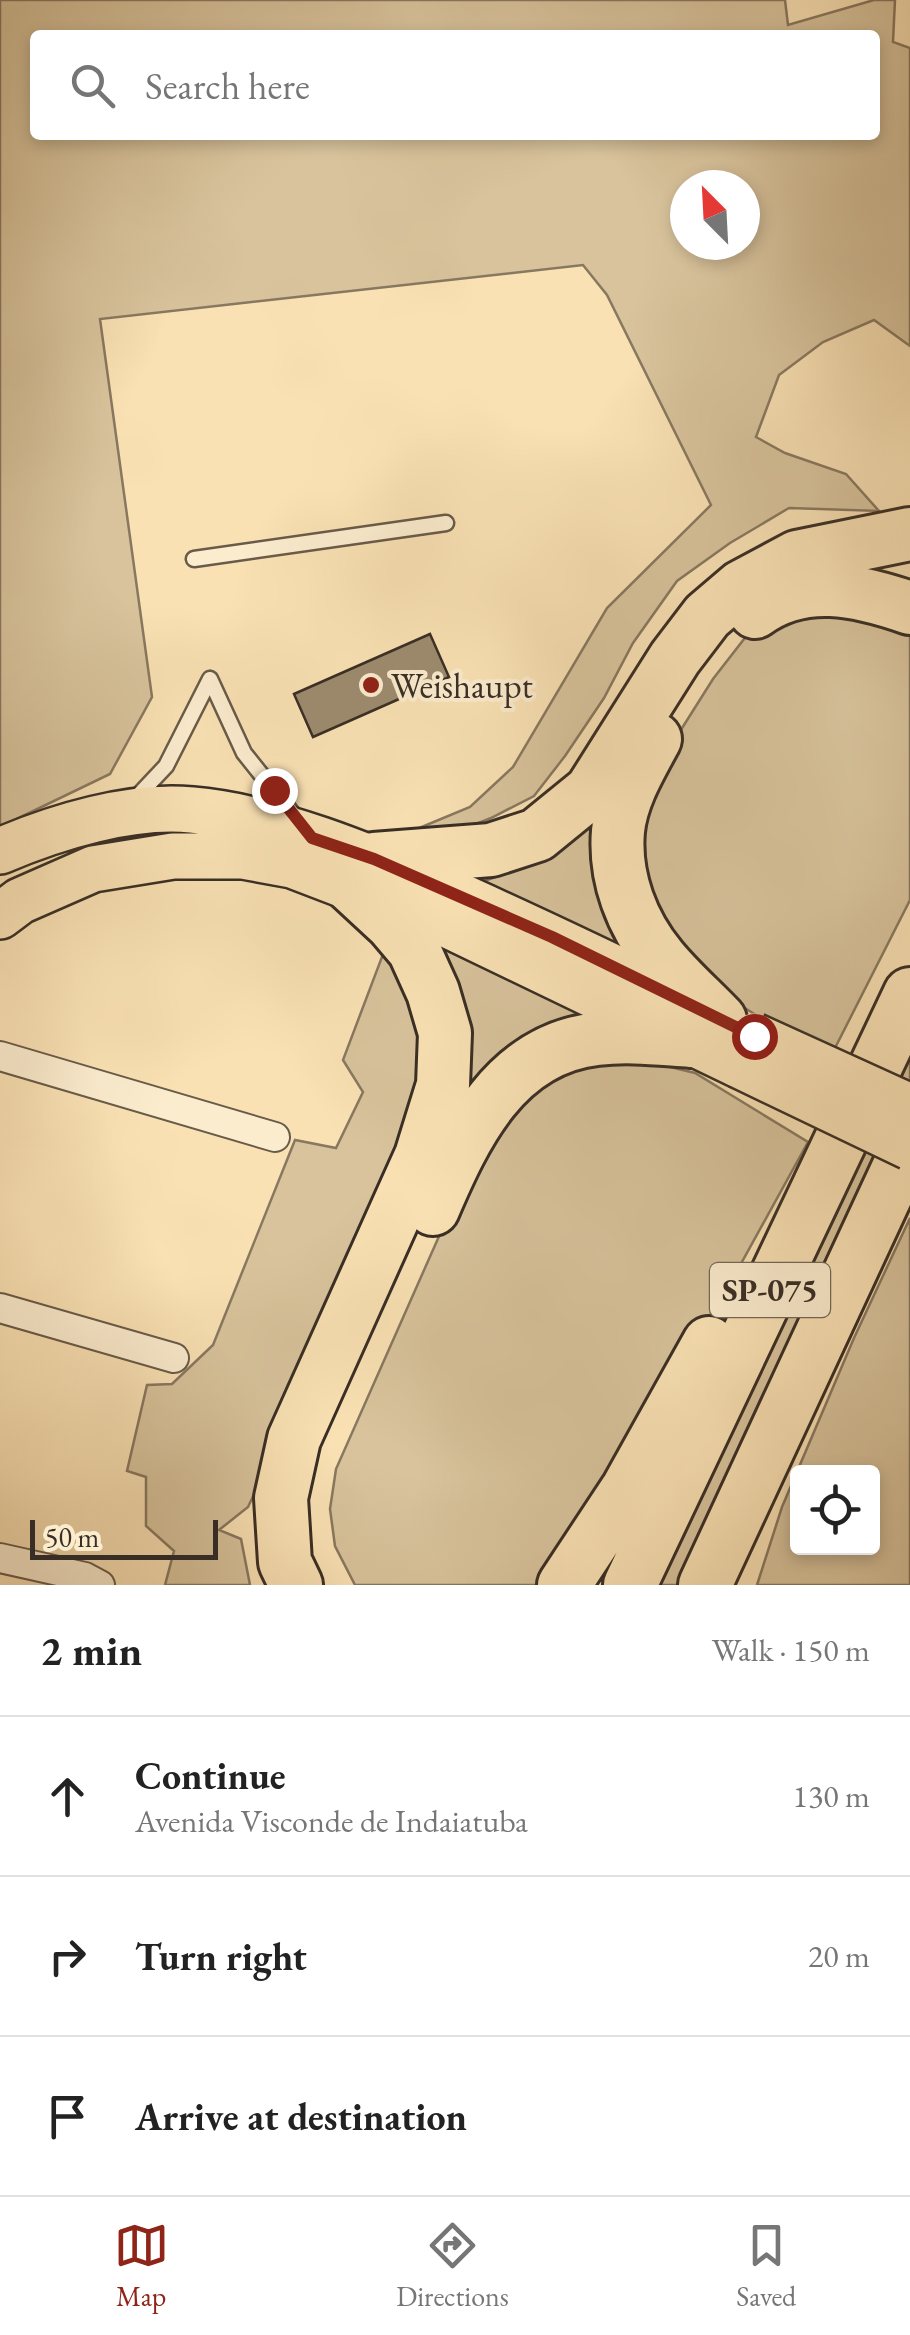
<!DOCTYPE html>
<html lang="en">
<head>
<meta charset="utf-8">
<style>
  body { margin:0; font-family:"EB Garamond",serif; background:#f6f6f6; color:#222 }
  .controls { position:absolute; right:30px; bottom:30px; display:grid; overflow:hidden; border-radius:10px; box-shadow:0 5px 15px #0003 }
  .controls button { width:90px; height:90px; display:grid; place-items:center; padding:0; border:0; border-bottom:2px solid #e0e0e0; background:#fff; color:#222; font:50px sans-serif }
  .compass { position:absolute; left:670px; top:170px; width:90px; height:90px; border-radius:50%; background:#fff; box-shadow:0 5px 15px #0003; rotate:336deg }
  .scale { position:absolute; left:30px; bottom:25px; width:188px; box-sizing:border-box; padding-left:10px; border:5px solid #392e25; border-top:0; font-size:28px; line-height:35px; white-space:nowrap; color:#392e25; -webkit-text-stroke:8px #fbecce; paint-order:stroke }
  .stop { position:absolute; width:30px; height:30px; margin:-22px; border:8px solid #8f2418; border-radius:50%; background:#fff }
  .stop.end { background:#8f2418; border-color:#fff; box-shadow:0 2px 10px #0008 }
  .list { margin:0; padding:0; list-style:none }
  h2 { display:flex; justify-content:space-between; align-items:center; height:130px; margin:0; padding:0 40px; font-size:42px }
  h2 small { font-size:32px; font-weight:400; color:#767676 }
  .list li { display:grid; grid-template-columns:65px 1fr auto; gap:30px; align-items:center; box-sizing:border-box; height:160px; padding:0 40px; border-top:2px solid #e0e0e0 }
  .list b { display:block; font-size:38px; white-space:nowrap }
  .list p { margin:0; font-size:32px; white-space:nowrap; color:#767676 }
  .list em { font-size:32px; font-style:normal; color:#767676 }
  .icon { flex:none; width:55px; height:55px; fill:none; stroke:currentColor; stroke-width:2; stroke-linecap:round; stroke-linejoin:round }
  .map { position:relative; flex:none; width:910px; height:1585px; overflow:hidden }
  .search { position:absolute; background:#fff; box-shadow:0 5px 15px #0003; left:30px; right:30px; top:30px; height:110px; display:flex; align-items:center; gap:25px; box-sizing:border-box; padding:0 35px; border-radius:10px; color:#767676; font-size:38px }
  .sheet { height:610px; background:#fff }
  nav { display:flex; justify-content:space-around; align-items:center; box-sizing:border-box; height:140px; border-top:2px solid #e0e0e0; background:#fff; font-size:28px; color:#767676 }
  nav a { display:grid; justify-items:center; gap:5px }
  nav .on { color:#8f2418 }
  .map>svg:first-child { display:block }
</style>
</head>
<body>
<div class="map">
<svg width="910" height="1585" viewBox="0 0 910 1585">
  <rect width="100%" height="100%" fill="#f9e1b4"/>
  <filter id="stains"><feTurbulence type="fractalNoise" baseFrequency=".002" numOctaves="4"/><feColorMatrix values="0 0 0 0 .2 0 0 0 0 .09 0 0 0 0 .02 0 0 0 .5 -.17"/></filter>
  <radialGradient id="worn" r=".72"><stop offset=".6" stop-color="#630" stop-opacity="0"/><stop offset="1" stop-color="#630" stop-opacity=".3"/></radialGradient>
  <!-- green -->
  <path fill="#d8c39c" stroke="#887860" stroke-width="2.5" fill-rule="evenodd" d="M0,0h785l3,25 86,-25h21l-2,42 17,6v298l-36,-26 -51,22 -44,33 -23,62 29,16 61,21 33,37 -90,-3 -59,35 -53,38 -44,62 -29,55 -39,58 -31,40 -43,22 -43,17 -36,-4 58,-24 43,-40 94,-159 104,-103 -104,-210 -24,-30 -483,54 52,378 -42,77 -110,53zM35,35h840v100h-840zM685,185h60v60h-60z
    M789,602l121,17v281l-77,152 -56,-24 -42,-26 -42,-33 -53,-77 4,-97 28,-51 41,-65 35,-45z
    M606,785l34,182 -168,-81 28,-11 29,-14z
    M442,940l167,76 -150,118 -24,-174z
    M388,941l23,30 19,112 -153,363 -29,61 -29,23 22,9 9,46h-85l9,-34 -28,-25v-49l-19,-6 20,-86 25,-1 41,-39 82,-205 41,8 27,-56 -20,-32z
    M910,1025v85l-228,475h-36z
    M637,1059l58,14 113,69 -163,296 -96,147h-194l-20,-39 -5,-37 6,-40 108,-244 55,-108 80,-54z
    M910,1218v367h-153l25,-78 72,-169zM798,1472h74v76h-74z"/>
  <!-- building -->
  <path fill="#9d8b6f" stroke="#392e25" stroke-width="2.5" d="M430,634l19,43 -136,60 -19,-43z"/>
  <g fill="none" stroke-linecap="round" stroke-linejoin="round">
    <!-- lane casing -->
    <g stroke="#695b49" stroke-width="19">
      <path id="lane" d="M194,559l252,-36
        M210,679l34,74 52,65
        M134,800l32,-34 44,-87"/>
    </g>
    <!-- street casing -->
    <g stroke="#695b49" stroke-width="32">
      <path id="street" d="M0,1056l275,81
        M0,1308l174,50
        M0,1558l85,19 15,8"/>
    </g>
    <!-- primary casing -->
    <g stroke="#392e25" stroke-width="50">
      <path id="primary" d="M0,851c56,-24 131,-47 192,-41 83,7 178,47 254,80 86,38 171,79 255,120
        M0,916l20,-15 73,-32 80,-13h70l49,9 154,59 293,141"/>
    </g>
    <!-- highway casing -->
    <g stroke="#392e25" stroke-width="58">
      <path id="highway" d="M755,612c48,-35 103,-22 155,-4
        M655,739c-15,28 -34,59 -37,92 -4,47 14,93 43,128 18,22 40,41 59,61
        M374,859l117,-9 46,-15 54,-44 84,-133 32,-42 34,-29 56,-30 113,-23
        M433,1209c32,-75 72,-160 164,-170 31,-4 63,0 94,2
        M296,1585l-11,-23 -4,-64 13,-59 127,-283 22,-71 2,-52 -12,-41 -19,-42 -22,-26 -41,-38
        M564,1585l64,-97 81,-145
        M630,1585l280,-591
        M705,1585l205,-442"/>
    </g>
    <!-- lane -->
    <use href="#lane" stroke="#fbecce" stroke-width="14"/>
    <!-- street -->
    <use href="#street" stroke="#fbecce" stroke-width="28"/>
    <!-- primary -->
    <use href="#primary" stroke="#f9e1b4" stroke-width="45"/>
    <!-- highway -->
    <use href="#highway" stroke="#f9e1b4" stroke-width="52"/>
    <!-- primary-bridge casing -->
    <g stroke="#392e25" stroke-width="50" stroke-linecap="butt">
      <path id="primary-bridge" d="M754,1036l156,71
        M739,1065l171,82"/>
    </g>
    <!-- primary-bridge -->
    <use href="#primary-bridge" stroke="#f9e1b4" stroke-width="45"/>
  </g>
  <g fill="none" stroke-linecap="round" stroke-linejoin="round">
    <!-- route -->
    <path stroke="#8f2418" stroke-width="12" d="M274,790l38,48 62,21 178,78 202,99"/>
  </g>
  <!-- markers -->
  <circle fill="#8f2418" stroke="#fbecce" stroke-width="4" cx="371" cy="685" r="10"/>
  <g text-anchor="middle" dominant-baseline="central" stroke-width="8" stroke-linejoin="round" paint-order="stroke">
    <!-- shield labels -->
    <rect fill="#fbecce" stroke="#736758" stroke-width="2.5" x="710" y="1263" width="120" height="54" rx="8"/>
    <g font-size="32" font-weight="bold" fill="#392e25">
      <text x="770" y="1290">SP-075</text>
    </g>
    <!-- poi labels -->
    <g font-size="35" fill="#392e25" stroke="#fbecce" text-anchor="start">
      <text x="391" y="685">Weishaupt</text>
    </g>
  </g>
  <rect width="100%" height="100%" filter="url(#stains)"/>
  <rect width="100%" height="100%" fill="url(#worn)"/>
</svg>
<div class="controls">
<button><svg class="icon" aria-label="locate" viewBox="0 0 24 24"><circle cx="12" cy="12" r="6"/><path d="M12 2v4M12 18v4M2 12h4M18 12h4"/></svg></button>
</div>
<svg class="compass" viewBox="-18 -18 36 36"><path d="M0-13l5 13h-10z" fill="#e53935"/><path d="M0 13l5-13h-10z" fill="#767676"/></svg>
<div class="scale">50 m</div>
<div class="stop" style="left:754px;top:1036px"></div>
<div class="stop end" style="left:274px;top:790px"></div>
<div class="search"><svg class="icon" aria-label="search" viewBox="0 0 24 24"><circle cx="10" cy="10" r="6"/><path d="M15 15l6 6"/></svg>Search here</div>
</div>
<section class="sheet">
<h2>2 min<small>Walk · 150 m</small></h2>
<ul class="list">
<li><svg class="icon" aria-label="ahead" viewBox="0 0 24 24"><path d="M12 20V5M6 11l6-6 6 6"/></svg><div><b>Continue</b><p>Avenida Visconde de Indaiatuba</p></div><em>130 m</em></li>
<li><svg class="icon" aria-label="right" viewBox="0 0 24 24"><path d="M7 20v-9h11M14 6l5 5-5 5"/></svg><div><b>Turn right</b></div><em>20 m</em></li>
<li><svg class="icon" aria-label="arrive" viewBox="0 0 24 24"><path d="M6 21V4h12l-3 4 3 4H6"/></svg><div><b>Arrive at destination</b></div></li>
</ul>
</section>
<nav>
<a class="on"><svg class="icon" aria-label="map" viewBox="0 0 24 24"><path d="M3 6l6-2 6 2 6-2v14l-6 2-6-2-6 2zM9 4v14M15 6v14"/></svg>Map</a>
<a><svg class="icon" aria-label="directions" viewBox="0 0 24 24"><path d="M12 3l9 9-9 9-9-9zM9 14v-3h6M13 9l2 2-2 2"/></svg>Directions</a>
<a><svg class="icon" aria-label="saved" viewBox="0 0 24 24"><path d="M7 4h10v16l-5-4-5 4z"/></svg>Saved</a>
</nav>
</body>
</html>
